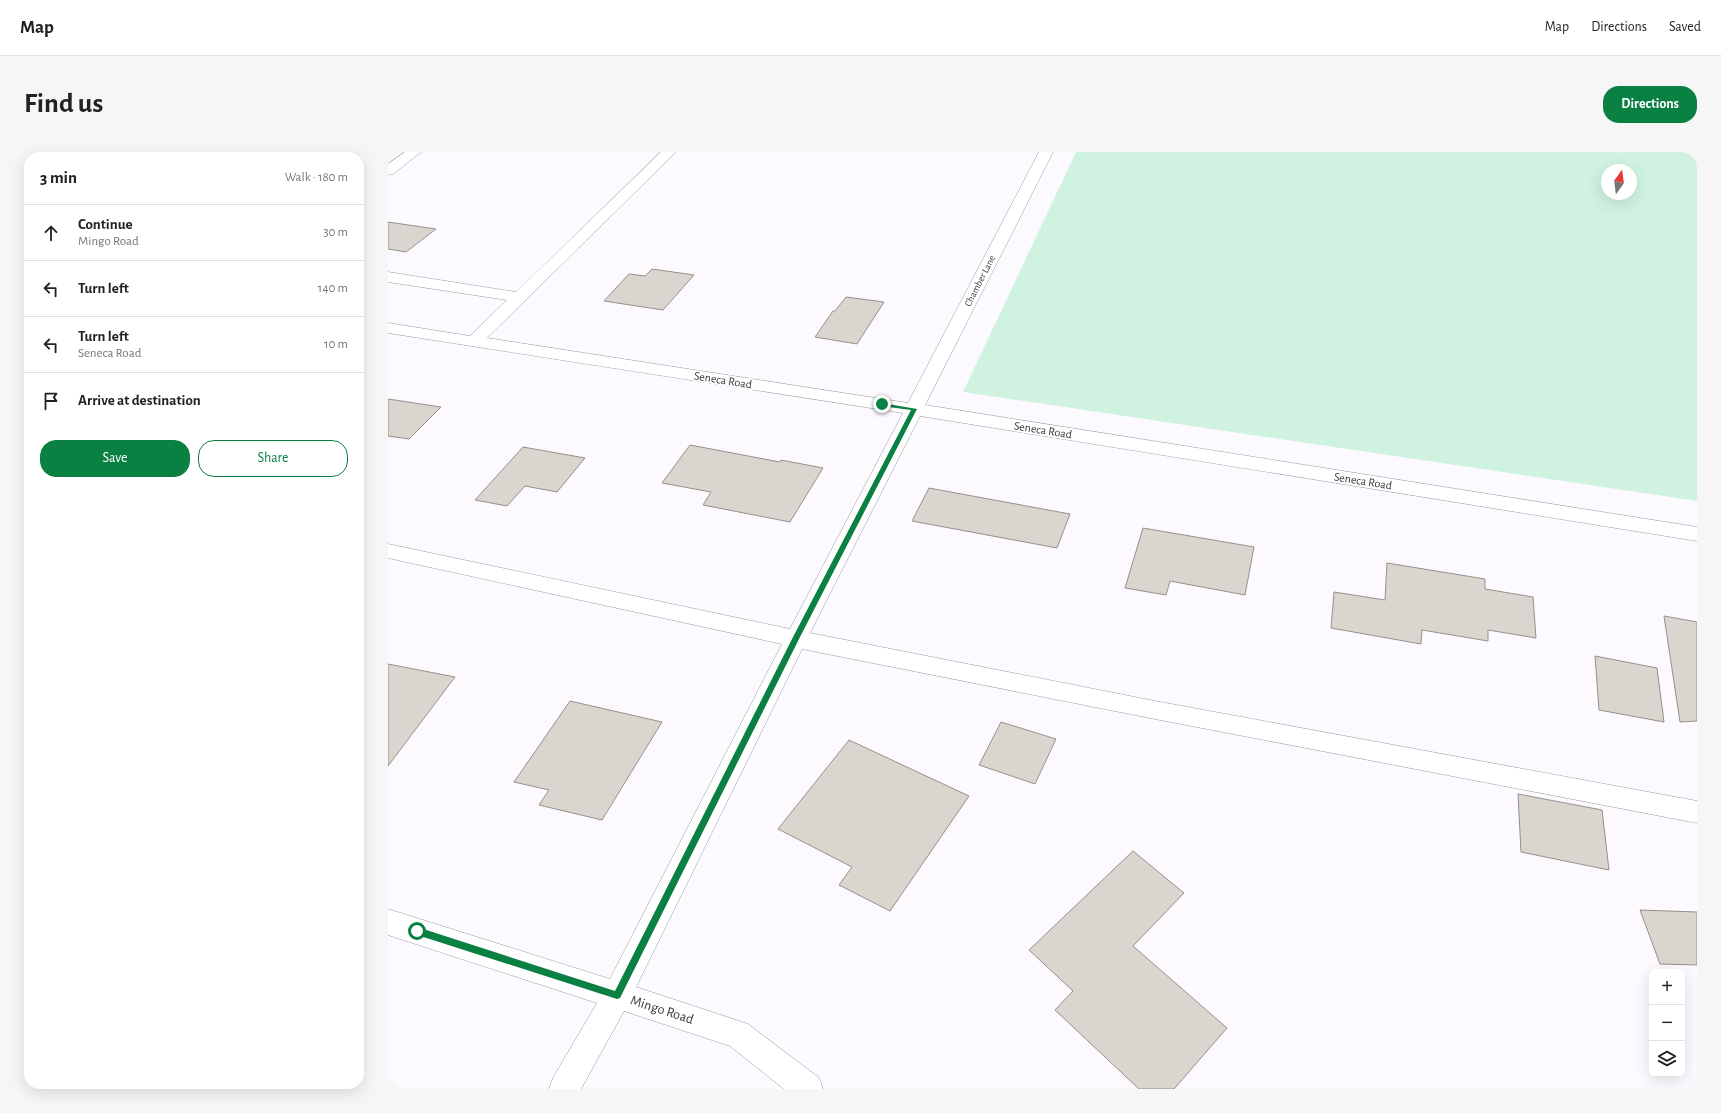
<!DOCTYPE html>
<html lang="en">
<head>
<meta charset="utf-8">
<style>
  body { margin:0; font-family:"Alegreya Sans",sans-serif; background:#f6f6f6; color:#222 }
  .controls { position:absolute; right:12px; bottom:12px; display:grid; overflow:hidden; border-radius:8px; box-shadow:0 4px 16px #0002 }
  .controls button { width:36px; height:36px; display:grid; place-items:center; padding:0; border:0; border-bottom:1px solid #e0e0e0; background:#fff; color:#222; font:20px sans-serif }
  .compass { position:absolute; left:1213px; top:12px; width:36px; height:36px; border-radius:50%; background:#fff; box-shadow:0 4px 16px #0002; rotate:14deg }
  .stop { position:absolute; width:12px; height:12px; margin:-9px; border:3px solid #0b8043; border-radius:50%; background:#fff }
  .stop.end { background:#0b8043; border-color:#fff; box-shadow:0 1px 4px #0008 }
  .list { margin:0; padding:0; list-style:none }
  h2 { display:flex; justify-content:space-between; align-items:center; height:52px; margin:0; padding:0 16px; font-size:17px }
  h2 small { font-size:13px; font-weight:400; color:#767676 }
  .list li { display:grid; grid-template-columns:26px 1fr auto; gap:12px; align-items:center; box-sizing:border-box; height:56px; padding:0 16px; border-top:1px solid #e0e0e0 }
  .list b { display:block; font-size:15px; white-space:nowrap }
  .list p { margin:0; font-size:13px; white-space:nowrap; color:#767676 }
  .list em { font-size:13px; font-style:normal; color:#767676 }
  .actions { display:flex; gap:8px; padding:12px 16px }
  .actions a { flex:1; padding:9px 0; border:1px solid #0b8043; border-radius:16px; text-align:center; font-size:14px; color:#0b8043 }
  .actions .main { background:#0b8043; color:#fff }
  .icon { flex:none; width:22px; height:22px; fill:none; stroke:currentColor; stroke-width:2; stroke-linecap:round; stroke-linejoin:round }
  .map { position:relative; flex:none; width:1309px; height:937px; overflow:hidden; border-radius:16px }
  header { display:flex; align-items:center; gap:24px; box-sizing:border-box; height:56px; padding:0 20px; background:#fff; border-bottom:1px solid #e0e0e0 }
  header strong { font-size:19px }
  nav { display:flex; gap:22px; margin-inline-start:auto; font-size:14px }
  .intro { display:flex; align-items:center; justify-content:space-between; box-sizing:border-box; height:96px; padding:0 24px }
  h1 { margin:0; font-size:28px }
  .button { padding:10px 18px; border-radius:16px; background:#0b8043; color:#fff; font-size:14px; font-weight:700 }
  main { display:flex; gap:24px; padding:0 24px }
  aside { flex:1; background:#fff; border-radius:16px; box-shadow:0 4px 16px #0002 }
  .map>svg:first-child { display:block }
</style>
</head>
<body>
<header>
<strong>Map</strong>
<nav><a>Map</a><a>Directions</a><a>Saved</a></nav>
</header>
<div class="intro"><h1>Find us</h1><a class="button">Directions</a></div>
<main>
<aside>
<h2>3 min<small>Walk · 180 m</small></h2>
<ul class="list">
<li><svg class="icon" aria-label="ahead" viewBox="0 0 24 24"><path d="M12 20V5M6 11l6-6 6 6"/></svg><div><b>Continue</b><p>Mingo Road</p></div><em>30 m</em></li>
<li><svg class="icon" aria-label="left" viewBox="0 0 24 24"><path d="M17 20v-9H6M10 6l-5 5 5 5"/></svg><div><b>Turn left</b></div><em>140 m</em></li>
<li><svg class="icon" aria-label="left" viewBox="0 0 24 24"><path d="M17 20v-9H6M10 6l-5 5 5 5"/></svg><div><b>Turn left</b><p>Seneca Road</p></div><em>10 m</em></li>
<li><svg class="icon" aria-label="arrive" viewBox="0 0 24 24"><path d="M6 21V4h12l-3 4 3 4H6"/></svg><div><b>Arrive at destination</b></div></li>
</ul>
<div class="actions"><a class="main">Save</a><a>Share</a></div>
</aside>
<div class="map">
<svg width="1309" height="937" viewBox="0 0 1309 937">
  <rect width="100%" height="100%" fill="#fcfafe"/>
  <!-- green -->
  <path fill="#d0f3e1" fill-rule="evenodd" d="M688,0h621v349l-734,-109zM1219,18h24v24h-24z"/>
  <!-- building -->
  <path fill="#dbd5cf" stroke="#96908b" d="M0,70l48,7 -30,23 -18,-3z
    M264,117l42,6 -31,35 -59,-9 25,-27 16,2z
    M458,145l38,5 -27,42 -42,-7 18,-26h2z
    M0,247l53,8 -32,32 -21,-3z
    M302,293l90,17 1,-2 42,8 -33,54 -87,-17 8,-13 -49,-9z
    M135,295l62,11 -28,34 -32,-6 -18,20 -32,-6z
    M541,336l141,26 -13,34 -145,-27z
    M755,376l111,19 -9,48 -75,-14 -4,14 -41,-7z
    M999,411l98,16v10l48,8 3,41 -48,-8v11l-66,-11 -1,14 -90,-16 3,-36 51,8z
    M1276,464l33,6v99l-17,1z
    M1207,504l62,12 7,54 -65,-12z
    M0,512l67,13 -67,89z
    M182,549l92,21 -60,98 -63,-15 10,-15 -35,-8z
    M613,570l55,17 -21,45 -56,-19z
    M461,588l120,56 -79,115 -51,-26 13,-18 -74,-38z
    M1130,642l84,16 7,60 -88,-18z
    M745,699l51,42 -51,53 94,82 -53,61h-35l-84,-79 18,-19 -44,-41z
    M1252,758l57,2v53l-37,-1z"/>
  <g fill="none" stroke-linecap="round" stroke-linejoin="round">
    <!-- minor casing -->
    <g stroke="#9a979e" stroke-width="1">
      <path id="minor" d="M17,0h16l-28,22 -5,1v-11z
        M273,0h15l-189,186 421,65 131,-251h14l-128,253 772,122v14l-777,-125 -110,217 345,68 542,100v22l-542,-104 -353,-70 -166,338 112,37 71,54 4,11h-39l-54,-43 -106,-35 -43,78h-32l4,-11 44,-75 -209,-68v-26l222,70 172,-335 -394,-86v-14l402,85 113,-216 -515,-80v-10l82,13 37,-36 -119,-18v-10l128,20z"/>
    </g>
    <!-- minor -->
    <use href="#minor" fill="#fff" fill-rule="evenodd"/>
  </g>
  <!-- route -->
  <path fill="#0b8043" d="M494,251l35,6 -118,230 -179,359 -3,1 -203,-65v-6l3,-1 198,64 177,-352 119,-229 -30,-4v-3z"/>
  <g text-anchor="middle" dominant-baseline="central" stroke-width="3.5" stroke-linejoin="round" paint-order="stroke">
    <!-- far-street labels -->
    <g font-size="10" fill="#383639" stroke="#fff">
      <text transform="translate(592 129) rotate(-63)">Chamber Lane</text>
    </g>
    <!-- street labels -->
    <g font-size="12" fill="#383639" stroke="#fff">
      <text transform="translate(335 228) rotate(9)">Seneca Road</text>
      <text transform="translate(655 278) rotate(9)">Seneca Road</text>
      <text transform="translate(975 329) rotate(9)">Seneca Road</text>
    </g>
    <!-- near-street labels -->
    <g font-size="14" fill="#383639" stroke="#fff">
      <text transform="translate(274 858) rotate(18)">Mingo Road</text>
    </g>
  </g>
</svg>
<div class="controls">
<button>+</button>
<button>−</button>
<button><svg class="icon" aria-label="layers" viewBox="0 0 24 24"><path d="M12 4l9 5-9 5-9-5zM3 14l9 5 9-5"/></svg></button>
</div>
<svg class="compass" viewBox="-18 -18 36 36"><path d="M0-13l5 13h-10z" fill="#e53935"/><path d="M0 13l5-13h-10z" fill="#767676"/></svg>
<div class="stop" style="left:29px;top:779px"></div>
<div class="stop end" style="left:494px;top:252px"></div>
</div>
</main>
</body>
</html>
